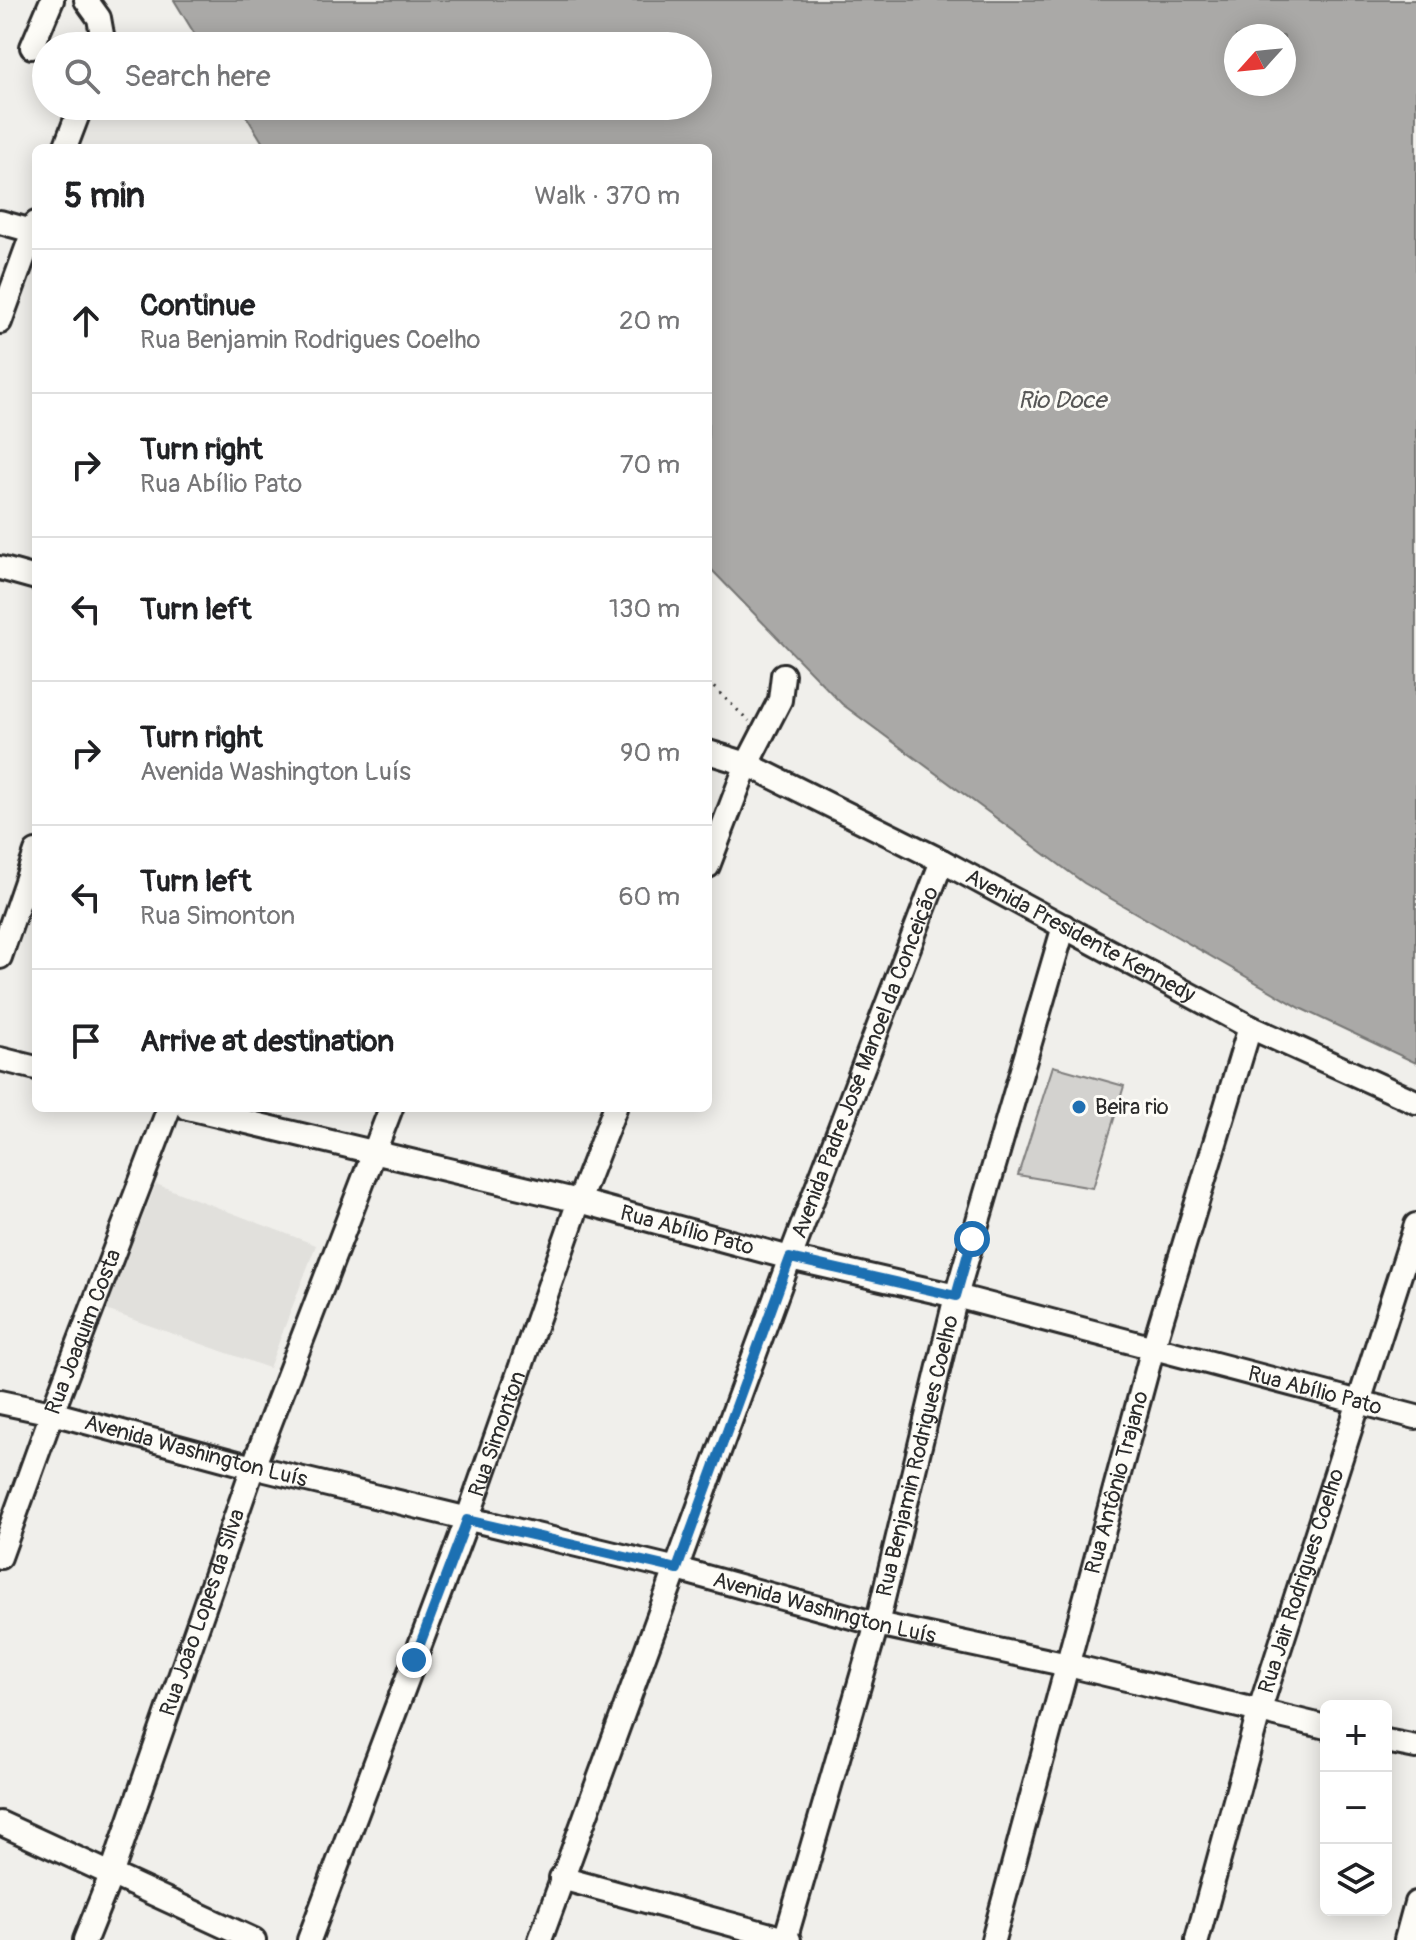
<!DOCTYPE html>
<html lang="en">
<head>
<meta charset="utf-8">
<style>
  body { margin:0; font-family:Pangolin,sans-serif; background:#f2f2f2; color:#202124 }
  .controls { position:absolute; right:24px; bottom:24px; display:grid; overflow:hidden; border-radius:12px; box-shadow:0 4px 20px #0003 }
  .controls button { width:72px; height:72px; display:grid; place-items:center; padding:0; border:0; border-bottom:2px solid #e0e0e0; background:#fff; color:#202124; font:40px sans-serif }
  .compass { position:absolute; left:1224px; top:24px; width:72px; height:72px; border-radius:50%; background:#fff; box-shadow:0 4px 20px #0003; rotate:243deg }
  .stop { position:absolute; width:24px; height:24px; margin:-18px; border:6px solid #1f6fb2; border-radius:50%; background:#fff }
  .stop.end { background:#1f6fb2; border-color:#fff; box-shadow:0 2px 8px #0008 }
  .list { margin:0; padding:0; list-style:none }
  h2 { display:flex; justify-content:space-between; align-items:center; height:104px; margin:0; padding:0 32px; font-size:34px }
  h2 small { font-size:26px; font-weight:400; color:#757577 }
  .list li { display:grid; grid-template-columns:52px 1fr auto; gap:24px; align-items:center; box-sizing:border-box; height:144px; padding:0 32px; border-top:2px solid #e0e0e0 }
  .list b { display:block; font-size:30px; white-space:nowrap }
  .list p { margin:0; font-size:26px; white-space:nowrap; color:#757577 }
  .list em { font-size:26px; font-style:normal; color:#757577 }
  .icon { flex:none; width:44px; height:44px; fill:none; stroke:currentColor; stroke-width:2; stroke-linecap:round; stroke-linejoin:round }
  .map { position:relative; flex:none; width:1416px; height:1940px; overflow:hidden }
  .search { position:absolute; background:#fff; box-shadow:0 4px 20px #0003; left:32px; top:32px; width:680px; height:88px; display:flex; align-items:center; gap:20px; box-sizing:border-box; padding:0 28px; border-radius:44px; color:#757577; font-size:30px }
  .panel { position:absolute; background:#fff; box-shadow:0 4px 20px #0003; left:32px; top:144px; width:680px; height:968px; border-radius:12px }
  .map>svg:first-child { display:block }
</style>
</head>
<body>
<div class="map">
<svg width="1416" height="1940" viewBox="0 0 1416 1940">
  <rect width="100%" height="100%" fill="#f0efeb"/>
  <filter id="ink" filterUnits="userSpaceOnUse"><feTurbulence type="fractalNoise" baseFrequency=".0125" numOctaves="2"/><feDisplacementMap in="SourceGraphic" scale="16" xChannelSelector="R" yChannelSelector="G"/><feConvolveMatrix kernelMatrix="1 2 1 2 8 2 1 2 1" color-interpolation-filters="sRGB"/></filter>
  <g filter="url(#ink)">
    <!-- built -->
    <path fill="#e1e0dc" d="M156,1184l160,61 -47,123 -163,-58z"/>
    <!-- green -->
    <path fill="#d3d2cf" stroke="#7f7e7d" stroke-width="2" d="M1053,1066l71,20 -31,102 -75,-13z"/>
    <!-- water -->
    <path fill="#aaa9a7" stroke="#777775" stroke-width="2" fill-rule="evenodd" d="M174,0h1242v1063l-114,-54 -218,-126 -242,-179 -134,-138v-418h-442l-26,-42h458v-60h-496zM1236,36h48v48h-48z"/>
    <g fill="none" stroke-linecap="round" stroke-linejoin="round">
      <!-- minor casing -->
      <g stroke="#2b2b2b" stroke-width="28">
        <g id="minor">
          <path d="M86,0l13,18 5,28"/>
          <path d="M32,47l20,-47"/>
          <path d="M65,148l16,-42"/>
          <path d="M0,222l36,10"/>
          <path d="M0,322l36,-99"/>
          <path d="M0,568l36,10"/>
          <path id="s1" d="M708,752l39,12 195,97 308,166 166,75"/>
          <path d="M708,866l39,-102 33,-64 3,-25"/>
          <path d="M0,957l36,-105"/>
          <path d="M0,1059l36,9"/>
          <path id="s2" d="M188,1108l391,93 211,57 166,38 460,121"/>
          <path id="s3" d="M0,1402l52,11 201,54 424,102 200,55 191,41 258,62"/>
          <path id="s4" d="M0,1557l52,-144 117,-305"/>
          <path d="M1386,1741l30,6"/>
          <path d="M0,1823l254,117"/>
          <path d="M561,1878l228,62"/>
          <path id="s5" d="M85,1940l26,-65 142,-408 138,-359"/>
          <path id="s6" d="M309,1940l158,-420 112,-319 36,-93"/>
          <path id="s7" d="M540,1940l250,-682 152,-397"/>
          <path id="s8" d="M785,1940l92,-316 79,-328 108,-370"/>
          <path id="s9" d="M993,1940l160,-592 97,-321"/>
          <path id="s10" d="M1197,1940l62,-228 157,-487"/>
          <path d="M1406,1940l10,-37"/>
        </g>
      </g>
      <!-- path -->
      <path stroke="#2b2b2b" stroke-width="3" stroke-dasharray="2 6" stroke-linecap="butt" d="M708,682l41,39"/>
      <!-- minor -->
      <use href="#minor" stroke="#fdfcf7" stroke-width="22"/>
    </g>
  </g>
  <g fill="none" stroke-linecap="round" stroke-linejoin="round" filter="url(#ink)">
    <!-- route -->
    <path stroke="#1f6fb2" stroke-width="10" d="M414,1660l53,-140 210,49 113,-311 166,38 16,-57"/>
  </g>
  <!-- markers -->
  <circle fill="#1f6fb2" stroke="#fdfcf7" stroke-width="3" cx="1079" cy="1107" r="8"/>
  <g text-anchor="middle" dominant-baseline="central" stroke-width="6" stroke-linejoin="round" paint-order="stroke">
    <!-- street labels -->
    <g font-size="22" fill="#2b2b2b" stroke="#fdfcf7">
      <text stroke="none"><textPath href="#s1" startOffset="416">Avenida Presidente Kennedy</textPath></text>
      <text stroke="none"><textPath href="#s7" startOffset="936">Avenida Padre José Manoel da Conceição</textPath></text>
      <text stroke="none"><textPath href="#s2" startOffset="514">Rua Abílio Pato</textPath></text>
      <text stroke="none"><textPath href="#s4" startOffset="240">Rua Joaquim Costa</textPath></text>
      <text stroke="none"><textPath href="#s2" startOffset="1162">Rua Abílio Pato</textPath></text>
      <text stroke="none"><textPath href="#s6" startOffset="540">Rua Simonton</textPath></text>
      <text stroke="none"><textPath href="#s3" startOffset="202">Avenida Washington Luís</textPath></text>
      <text stroke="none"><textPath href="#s8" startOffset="502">Rua Benjamin Rodrigues Coelho</textPath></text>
      <text stroke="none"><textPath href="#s9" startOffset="474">Rua Antônio Trajano</textPath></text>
      <text stroke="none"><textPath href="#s10" startOffset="374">Rua Jair Rodrigues Coelho</textPath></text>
      <text stroke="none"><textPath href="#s3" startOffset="850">Avenida Washington Luís</textPath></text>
      <text stroke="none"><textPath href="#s5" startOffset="348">Rua João Lopes da Silva</textPath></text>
    </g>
    <!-- poi labels -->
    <g font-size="22" fill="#2b2b2b" stroke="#fdfcf7" text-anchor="start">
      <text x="1095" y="1107">Beira rio</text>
    </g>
    <!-- water labels -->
    <g font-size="24" font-style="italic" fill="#575756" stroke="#fdfcf7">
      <text x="1062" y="400">Rio Doce</text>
    </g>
  </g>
</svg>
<div class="controls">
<button>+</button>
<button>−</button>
<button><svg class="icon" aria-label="layers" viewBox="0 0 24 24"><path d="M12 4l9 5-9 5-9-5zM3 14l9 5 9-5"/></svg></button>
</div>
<svg class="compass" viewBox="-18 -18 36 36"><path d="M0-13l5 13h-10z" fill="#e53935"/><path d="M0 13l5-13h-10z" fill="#757577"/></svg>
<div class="stop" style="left:972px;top:1239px"></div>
<div class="stop end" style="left:414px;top:1660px"></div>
<div class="search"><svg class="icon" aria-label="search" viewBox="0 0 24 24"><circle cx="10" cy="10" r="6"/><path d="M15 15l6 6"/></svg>Search here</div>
<section class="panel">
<h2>5 min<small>Walk · 370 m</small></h2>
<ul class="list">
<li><svg class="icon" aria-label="ahead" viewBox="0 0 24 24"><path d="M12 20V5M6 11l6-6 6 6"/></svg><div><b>Continue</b><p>Rua Benjamin Rodrigues Coelho</p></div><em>20 m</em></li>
<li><svg class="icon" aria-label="right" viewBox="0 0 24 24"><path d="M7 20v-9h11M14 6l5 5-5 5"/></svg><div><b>Turn right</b><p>Rua Abílio Pato</p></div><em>70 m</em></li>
<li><svg class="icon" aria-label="left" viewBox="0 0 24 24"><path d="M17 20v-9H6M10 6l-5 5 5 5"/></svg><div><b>Turn left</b></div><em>130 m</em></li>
<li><svg class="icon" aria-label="right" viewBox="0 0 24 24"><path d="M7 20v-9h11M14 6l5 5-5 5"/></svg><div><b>Turn right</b><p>Avenida Washington Luís</p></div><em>90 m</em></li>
<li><svg class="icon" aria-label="left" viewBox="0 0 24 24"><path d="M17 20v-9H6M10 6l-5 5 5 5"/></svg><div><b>Turn left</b><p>Rua Simonton</p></div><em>60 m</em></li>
<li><svg class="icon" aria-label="arrive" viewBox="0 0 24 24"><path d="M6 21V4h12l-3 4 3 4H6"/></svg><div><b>Arrive at destination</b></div></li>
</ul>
</section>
</div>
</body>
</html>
